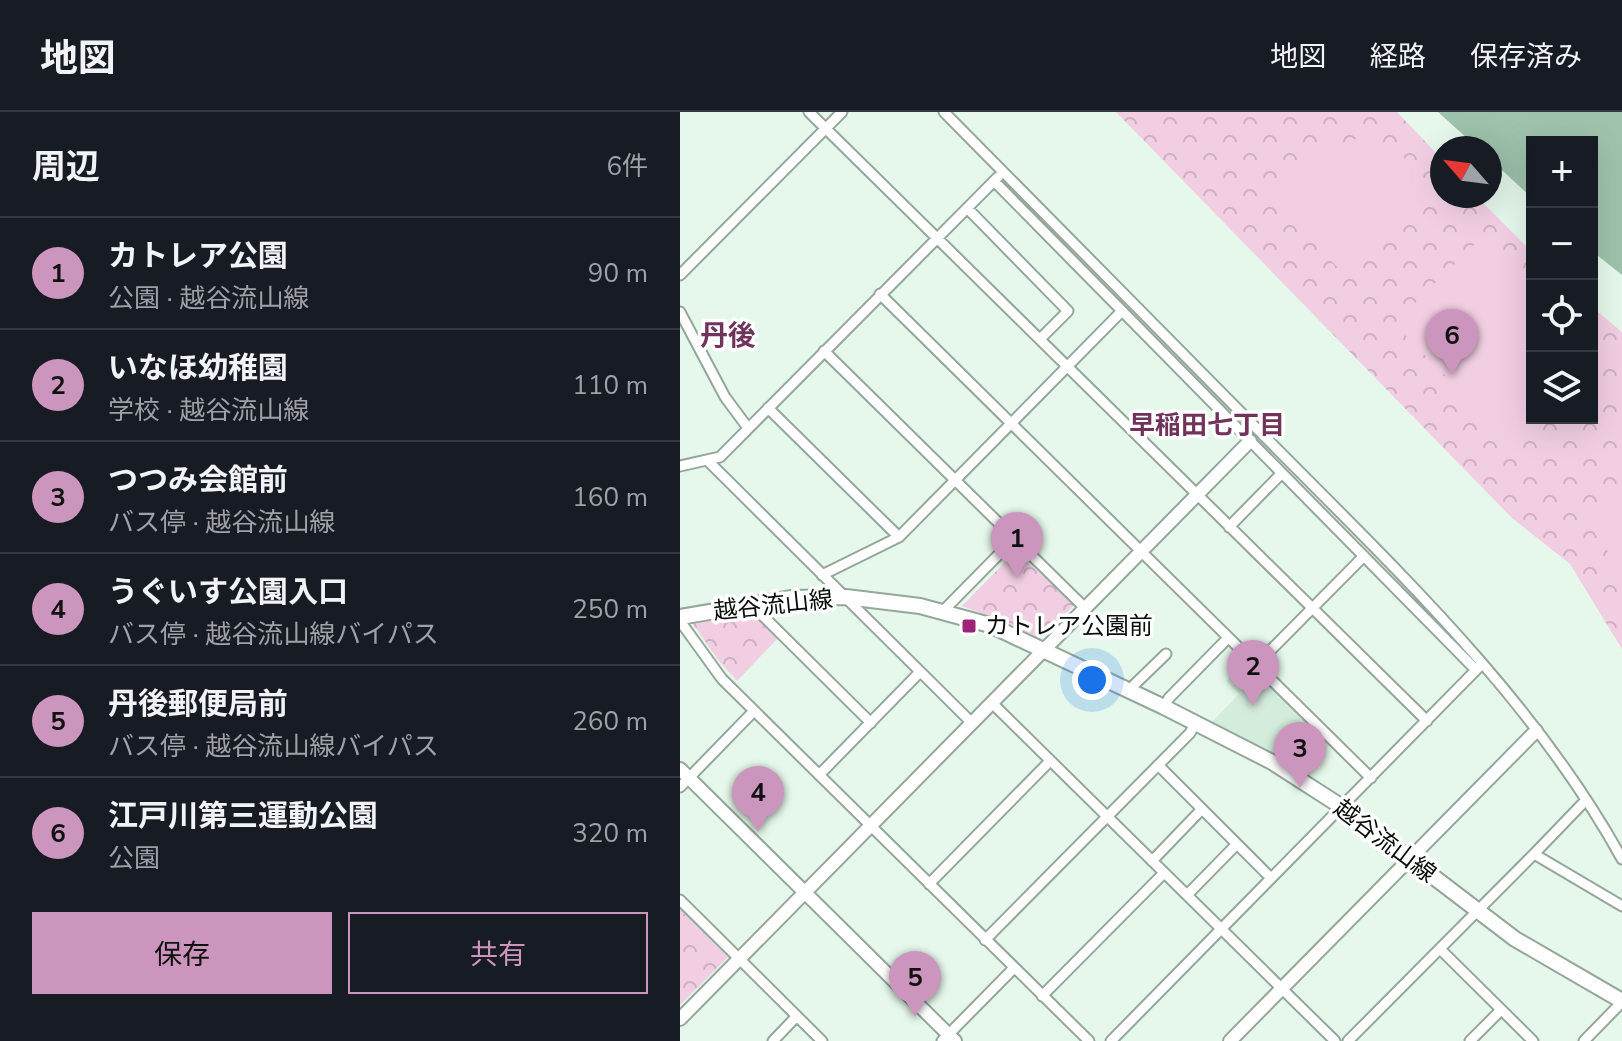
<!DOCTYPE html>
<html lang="ja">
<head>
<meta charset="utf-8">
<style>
  body { margin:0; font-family:"Nunito Sans","Noto Sans JP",sans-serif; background:#242831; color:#f1f3f6 }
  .controls { position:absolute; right:24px; top:24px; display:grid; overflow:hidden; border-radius:0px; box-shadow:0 8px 32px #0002 }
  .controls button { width:72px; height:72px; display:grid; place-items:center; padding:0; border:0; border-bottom:2px solid #363941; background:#171b24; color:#f1f3f6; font:40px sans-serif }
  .compass { position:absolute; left:750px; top:24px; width:72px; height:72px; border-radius:50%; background:#171b24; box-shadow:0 8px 32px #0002; rotate:298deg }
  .you { position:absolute; left:412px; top:568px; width:28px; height:28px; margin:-20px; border:6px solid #fff; border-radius:50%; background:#1a73e8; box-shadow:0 0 0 12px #1a73e833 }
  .badge { display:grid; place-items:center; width:52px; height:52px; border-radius:50%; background:#cc95bd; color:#111; font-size:26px; font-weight:700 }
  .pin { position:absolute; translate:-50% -66px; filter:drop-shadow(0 2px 4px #0008) }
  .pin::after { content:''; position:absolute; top:42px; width:28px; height:24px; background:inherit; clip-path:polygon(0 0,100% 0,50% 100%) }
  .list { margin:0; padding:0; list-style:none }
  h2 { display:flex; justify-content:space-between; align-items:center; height:104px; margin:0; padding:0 32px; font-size:34px }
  h2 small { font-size:26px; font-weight:400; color:#9ea1a6 }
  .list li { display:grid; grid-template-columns:52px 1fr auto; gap:24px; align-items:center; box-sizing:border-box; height:112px; padding:0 32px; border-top:2px solid #363941 }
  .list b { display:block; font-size:30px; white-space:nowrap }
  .list p { margin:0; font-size:26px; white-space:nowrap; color:#9ea1a6 }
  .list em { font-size:26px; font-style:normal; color:#9ea1a6 }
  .actions { display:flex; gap:16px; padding:24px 32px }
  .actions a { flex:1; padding:18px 0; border:2px solid #cc95bd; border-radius:0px; text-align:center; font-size:28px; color:#cc95bd }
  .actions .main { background:#cc95bd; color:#111 }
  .icon { flex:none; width:44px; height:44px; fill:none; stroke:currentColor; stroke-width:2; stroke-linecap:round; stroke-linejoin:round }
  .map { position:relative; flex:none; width:942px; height:929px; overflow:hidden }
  header { display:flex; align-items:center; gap:48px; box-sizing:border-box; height:112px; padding:0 40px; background:#171b24; border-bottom:2px solid #363941 }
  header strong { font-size:38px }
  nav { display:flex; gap:44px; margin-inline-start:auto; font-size:28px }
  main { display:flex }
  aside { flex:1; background:#171b24 }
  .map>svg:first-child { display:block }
</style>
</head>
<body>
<header>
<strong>地図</strong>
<nav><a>地図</a><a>経路</a><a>保存済み</a></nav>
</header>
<main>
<aside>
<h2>周辺<small>6件</small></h2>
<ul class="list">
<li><span class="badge">1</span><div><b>カトレア公園</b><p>公園 · 越谷流山線</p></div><em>90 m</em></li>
<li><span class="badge">2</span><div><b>いなほ幼稚園</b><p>学校 · 越谷流山線</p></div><em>110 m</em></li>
<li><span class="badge">3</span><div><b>つつみ会館前</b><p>バス停 · 越谷流山線</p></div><em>160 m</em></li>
<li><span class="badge">4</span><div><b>うぐいす公園入口</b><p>バス停 · 越谷流山線バイパス</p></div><em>250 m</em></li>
<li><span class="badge">5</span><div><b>丹後郵便局前</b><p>バス停 · 越谷流山線バイパス</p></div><em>260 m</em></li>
<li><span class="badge">6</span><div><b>江戸川第三運動公園</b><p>公園</p></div><em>320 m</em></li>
</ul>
<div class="actions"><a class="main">保存</a><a>共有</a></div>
</aside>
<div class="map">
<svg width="942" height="929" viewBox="0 0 942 929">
  <defs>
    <pattern id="park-crowns" width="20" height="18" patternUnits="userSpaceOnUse" patternTransform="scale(2)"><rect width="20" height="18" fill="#f2cee2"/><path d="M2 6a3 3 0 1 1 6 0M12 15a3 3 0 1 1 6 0" fill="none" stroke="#ceb0c1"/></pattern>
  </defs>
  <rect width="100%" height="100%" fill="#e5f8eb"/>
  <!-- built -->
  <path fill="#d3ecdc" d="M567,549l84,83 -28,27 -92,-48 28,-29 -13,-13z"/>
  <!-- park -->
  <path fill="url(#park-crowns)" d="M436,0h281l45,47v37h34l56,56v166h60v-111l30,25v317l-52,-85 -58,-46z
    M336,439l58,54 -34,34 -34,-17 -44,-16z
    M67,500l8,3 23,23 -41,43 -19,-21 -27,-39z
    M0,797l48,48 -48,48z"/>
  <!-- pitch -->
  <path fill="#f2cee2" d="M675,27l41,11 39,39 -84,83 -11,-2 -66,-69 47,-46z
    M799,128l53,54v123l-23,23 -115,-116z
    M942,376v83l-39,-54z"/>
  <!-- water -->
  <path fill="#9ec3ac" d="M758,0h184v163l-30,-24v-109h-60v56l-42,-39v-11h-12z"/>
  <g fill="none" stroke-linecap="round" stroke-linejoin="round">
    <!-- street casing -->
    <g stroke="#95a79b" stroke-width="13">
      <path id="street" d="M129,0l618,609
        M264,0c112,113 224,227 336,340 124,125 256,251 342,407
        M314,69l482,489
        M287,96l101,103 -28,28
        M0,163l162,-163
        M200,182l491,484
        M0,200l45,85 23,31
        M144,239l261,257
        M88,296l131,129
        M28,349l264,262
        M0,354l40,-9 278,-280
        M549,415l53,-54
        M142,463l77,-38 223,-226
        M76,492l2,7 113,112
        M263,499l71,-72
        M0,509l42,58 367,362
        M576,553l108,-109
        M451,579l3,-6 32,-31
        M312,591l343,338
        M484,595l5,-9 59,-60
        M478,653l113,113
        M139,663l101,-103
        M0,675l74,-76
        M854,742l52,-54
        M472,749l50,-52
        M249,772l121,-123
        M507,783l50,-51
        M0,788l142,141
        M305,828l205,-207 6,-11
        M760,837l93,92
        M362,884l122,-123
        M93,929l24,-25
        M262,929l72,-73
        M431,929l368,-374
        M668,929l186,-187 88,52
        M790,929l31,-31
        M904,929l38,-39"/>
    </g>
    <!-- secondary casing -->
    <g stroke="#95a79b" stroke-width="16">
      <path id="secondary" d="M0,657l275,272
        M0,907l570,-578
        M550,929l306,-310"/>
    </g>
    <!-- primary casing -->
    <g stroke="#95a79b" stroke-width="18">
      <path id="primary" d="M0,505l111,-19 55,-1 74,9 70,19 174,82 108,55 70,45 173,132 107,62"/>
    </g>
    <!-- street -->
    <use href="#street" stroke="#fff" stroke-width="9"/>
    <!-- secondary -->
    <use href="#secondary" stroke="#fff" stroke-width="12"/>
    <!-- primary -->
    <use href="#primary" stroke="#fff" stroke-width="14"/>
  </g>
  <!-- markers -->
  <rect fill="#9e2278" stroke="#fff" stroke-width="3" x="281" y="506" width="16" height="16" rx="4"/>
  <g text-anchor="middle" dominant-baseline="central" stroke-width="7" stroke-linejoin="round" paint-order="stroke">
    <!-- street labels -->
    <g font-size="24" fill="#070d09" stroke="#fff">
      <text transform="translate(93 493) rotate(-6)">越谷流山線</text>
      <text transform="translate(705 729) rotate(37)">越谷流山線</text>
    </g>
    <!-- poi labels -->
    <g font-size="24" fill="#070d09" stroke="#fff" text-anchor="start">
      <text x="305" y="514">カトレア公園前</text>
    </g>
    <!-- neighbourhood labels -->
    <g font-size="26" font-weight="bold" fill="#70335a" stroke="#fff">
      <text x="527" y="313">早稲田七丁目</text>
    </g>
    <!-- quarter labels -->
    <g font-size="28" font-weight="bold" fill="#70335a" stroke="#fff">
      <text x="48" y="224">丹後</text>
    </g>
  </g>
</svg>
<div class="controls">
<button>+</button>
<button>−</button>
<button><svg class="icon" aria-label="locate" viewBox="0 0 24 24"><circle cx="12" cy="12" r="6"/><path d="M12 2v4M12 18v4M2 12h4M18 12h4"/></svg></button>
<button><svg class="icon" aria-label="layers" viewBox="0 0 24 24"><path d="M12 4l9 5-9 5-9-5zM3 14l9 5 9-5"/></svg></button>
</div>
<svg class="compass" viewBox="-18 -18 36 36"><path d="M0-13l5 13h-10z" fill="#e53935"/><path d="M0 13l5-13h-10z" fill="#9ea1a6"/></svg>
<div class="you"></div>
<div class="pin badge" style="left:337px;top:466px">1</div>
<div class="pin badge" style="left:573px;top:594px">2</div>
<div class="pin badge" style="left:620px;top:676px">3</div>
<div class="pin badge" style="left:78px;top:720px">4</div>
<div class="pin badge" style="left:235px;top:905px">5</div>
<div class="pin badge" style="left:772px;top:263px">6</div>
</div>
</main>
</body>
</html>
